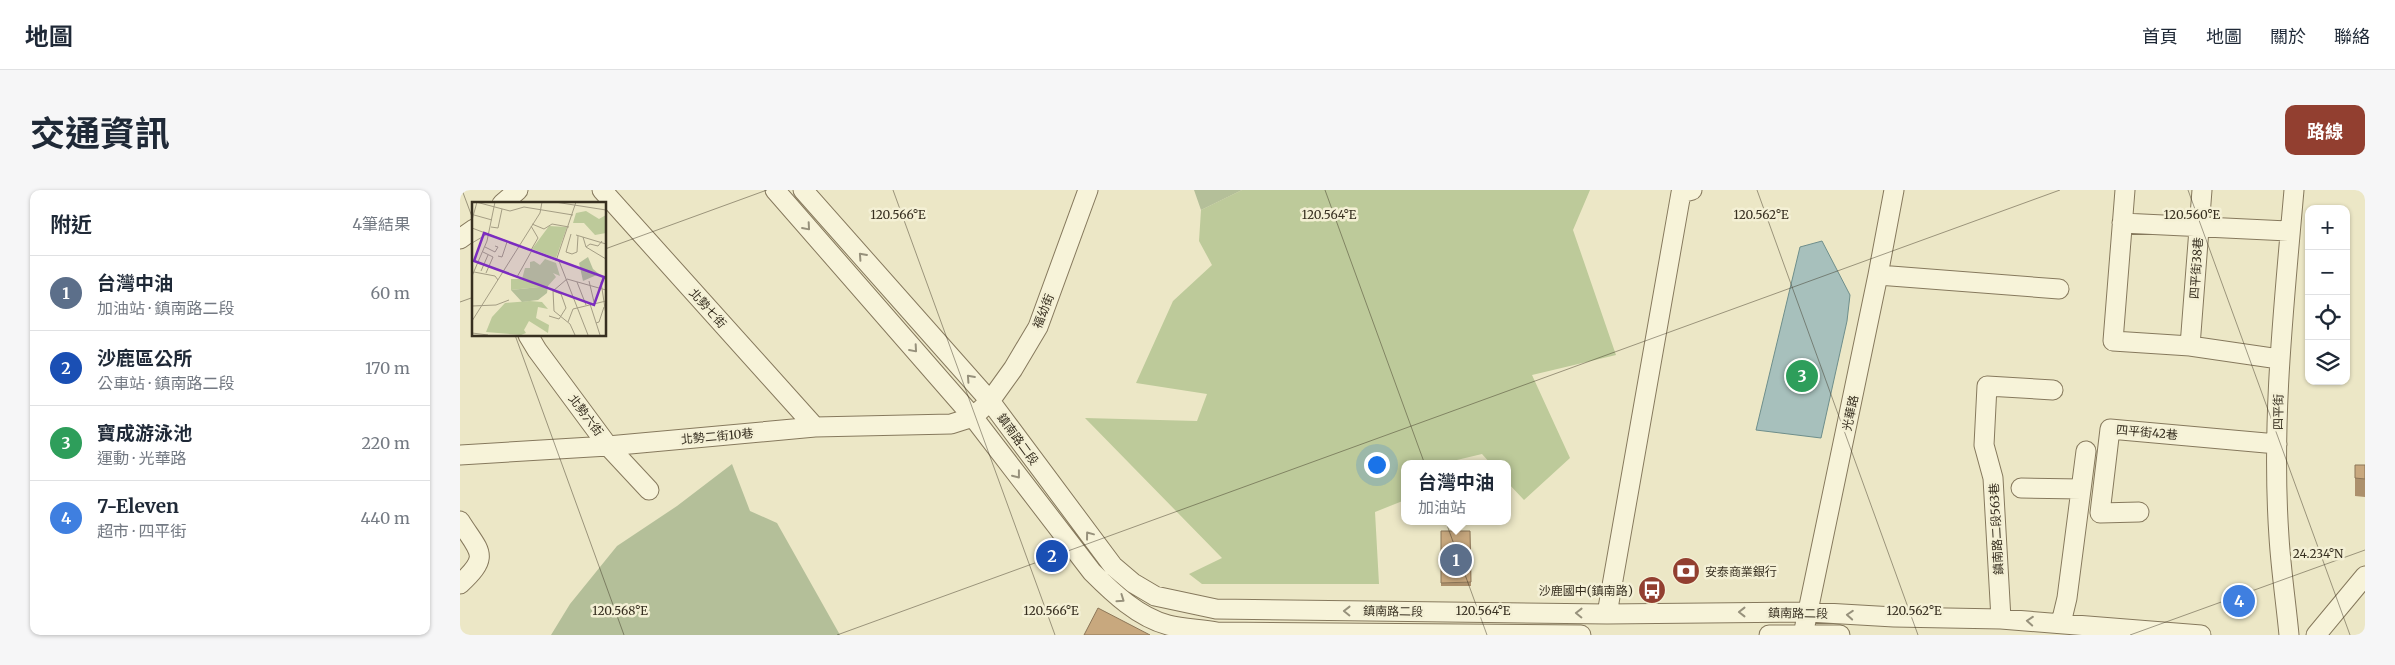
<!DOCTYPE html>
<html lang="zh-TW">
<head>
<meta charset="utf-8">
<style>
  body { margin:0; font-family:Merriweather,"Noto Sans TC",serif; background:#f6f6f7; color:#1f2937 }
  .controls { position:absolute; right:15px; top:15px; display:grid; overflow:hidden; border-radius:10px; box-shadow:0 1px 4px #0004 }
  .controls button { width:45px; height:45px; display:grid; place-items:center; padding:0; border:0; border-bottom:1px solid #e0e1e3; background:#fff; color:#1f2937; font:25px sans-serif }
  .you { position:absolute; left:916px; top:274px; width:18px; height:18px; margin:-12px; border:4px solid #fff; border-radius:50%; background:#1a73e8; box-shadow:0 0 0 8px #1a73e833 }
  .badge { display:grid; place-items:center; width:32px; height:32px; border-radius:50%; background:#923f30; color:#fff; font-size:16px; font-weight:700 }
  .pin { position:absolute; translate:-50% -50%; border:2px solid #fff; box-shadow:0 1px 5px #0006 }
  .popup { position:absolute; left:941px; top:270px; width:110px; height:65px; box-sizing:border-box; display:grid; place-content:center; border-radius:10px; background:#fff; filter:drop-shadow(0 1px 4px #0005); font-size:16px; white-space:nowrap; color:#747a83 }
  .popup b { font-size:19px; color:#1f2937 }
  .popup::after { content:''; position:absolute; left:50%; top:100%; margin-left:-10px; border:10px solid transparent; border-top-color:#fff }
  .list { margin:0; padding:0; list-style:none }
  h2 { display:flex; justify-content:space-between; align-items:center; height:65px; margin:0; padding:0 20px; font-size:21px }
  h2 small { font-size:16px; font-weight:400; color:#747a83 }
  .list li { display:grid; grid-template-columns:32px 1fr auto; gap:15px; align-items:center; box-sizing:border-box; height:75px; padding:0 20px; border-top:1px solid #e0e1e3 }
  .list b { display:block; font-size:19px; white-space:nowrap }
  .list p { margin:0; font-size:16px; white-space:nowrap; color:#747a83 }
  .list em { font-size:16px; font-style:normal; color:#747a83 }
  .icon { flex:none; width:28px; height:28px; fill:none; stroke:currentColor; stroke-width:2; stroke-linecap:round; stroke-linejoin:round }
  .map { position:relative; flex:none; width:1905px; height:445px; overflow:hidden; border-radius:10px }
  header { display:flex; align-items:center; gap:30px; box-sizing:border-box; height:70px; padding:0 25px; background:#fff; border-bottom:1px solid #e0e1e3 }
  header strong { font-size:24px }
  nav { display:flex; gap:28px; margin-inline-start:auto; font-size:18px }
  .intro { display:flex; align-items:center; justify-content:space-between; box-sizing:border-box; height:120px; padding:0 30px }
  h1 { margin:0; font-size:35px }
  .button { padding:12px 22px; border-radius:10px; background:#923f30; color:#fff; font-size:18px; font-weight:700 }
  main { display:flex; gap:30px; padding:0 30px }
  aside { flex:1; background:#fff; border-radius:10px; box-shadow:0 1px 4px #0004 }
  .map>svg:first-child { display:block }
</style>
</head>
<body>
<header>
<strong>地圖</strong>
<nav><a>首頁</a><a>地圖</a><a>關於</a><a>聯絡</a></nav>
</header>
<div class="intro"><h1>交通資訊</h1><a class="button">路線</a></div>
<main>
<aside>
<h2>附近<small>4筆結果</small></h2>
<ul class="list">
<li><span class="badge" style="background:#5c6f8a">1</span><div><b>台灣中油</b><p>加油站 · 鎮南路二段</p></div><em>60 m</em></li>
<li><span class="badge" style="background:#1a4fb4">2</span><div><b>沙鹿區公所</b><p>公車站 · 鎮南路二段</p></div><em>170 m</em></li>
<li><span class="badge" style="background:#2e9e5b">3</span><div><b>寶成游泳池</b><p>運動 · 光華路</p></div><em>220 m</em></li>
<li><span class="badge" style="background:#3f7fe0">4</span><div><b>7-Eleven</b><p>超市 · 四平街</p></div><em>440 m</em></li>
</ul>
</aside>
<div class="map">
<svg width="1905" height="445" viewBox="0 0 1905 445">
  <rect width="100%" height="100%" fill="#ece7c6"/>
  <!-- green -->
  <path fill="#bdca9a" d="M782,0h348l-17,40 43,125 -84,20 38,83 -46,42 -17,-18v-18h-16l-9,-10 -42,10h-35v36l-30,12 4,72h-177l-13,-10 33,-16 -137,-140 112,3 10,-27 -71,-11 37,-82 39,-36 -13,-24 2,-31z"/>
  <!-- cemetery -->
  <path fill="#b4bf99" d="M734,0h48l-41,20z
    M272,274l18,47 27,12 63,112h-289l19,-31 47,-58 60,-40z"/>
  <!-- water -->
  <path fill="#a7c0bc" stroke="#6e8e8b" d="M1362,51l28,54 -3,26 -26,117 -65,-8 44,-183z"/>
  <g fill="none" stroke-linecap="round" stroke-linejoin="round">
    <!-- minor casing -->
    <g stroke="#86795d" stroke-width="21">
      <path id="minor" d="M142,0l213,237
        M315,0l198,227 119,155c21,21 46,45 76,53 15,4 33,4 49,7l364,3
        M343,0l187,211 123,165 20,17 22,13 61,13 391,5 201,-2 86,5 107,2 200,16
        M1665,0l-12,151 77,5 89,13
        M42,14l16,-14
        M1662,33l168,8
        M0,49l14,-10
        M1418,85l181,14
        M68,145l9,15 71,96 41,44
        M1730,156l12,-156
        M0,265l148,-9 207,-19 136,-3 22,-7 17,-16 23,-32 25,-42 50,-137
        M1561,298l60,1
        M1679,322l-39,1 10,-84 167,15
        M0,331c20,32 31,34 0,63
        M1147,424l74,-421 11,-3
        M1541,429l-8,-141 -9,-33 3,-59 66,4
        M1601,433l6,-25 19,-147
        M1309,445h71
        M1343,445l75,-360 16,-85
        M1829,445c-3,-32 -8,-65 -10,-98 -8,-116 5,-232 15,-347
        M1856,445l49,-59"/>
    </g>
    <!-- minor -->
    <use href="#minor" stroke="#f7f3d9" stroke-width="19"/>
  </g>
  <!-- wall -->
  <path fill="#ac906c" d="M1895,275h10v32l-10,-1z
    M981,341h29l1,55h-30z"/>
  <!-- building -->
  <path fill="#c8a87e" stroke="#8c7658" d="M1895,275h10v14l-10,-1z
    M981,341h29l1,51 -30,1z
    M638,418l52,27h-66z"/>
  <!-- one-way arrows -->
  <defs><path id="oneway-chevron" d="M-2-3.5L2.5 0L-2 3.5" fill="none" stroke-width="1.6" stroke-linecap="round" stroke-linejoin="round" transform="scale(1.25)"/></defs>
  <g stroke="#97917c">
    <use href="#oneway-chevron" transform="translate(347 37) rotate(49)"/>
    <use href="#oneway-chevron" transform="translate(402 66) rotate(-132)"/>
    <use href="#oneway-chevron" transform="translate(454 159) rotate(49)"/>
    <use href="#oneway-chevron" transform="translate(510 188) rotate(-132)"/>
    <use href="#oneway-chevron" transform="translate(557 285) rotate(52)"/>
    <use href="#oneway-chevron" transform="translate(629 345) rotate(-127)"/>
    <use href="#oneway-chevron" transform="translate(661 409) rotate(35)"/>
    <use href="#oneway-chevron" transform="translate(887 421) rotate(-179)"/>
    <use href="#oneway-chevron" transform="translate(1282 422) rotate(180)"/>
    <use href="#oneway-chevron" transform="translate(1119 423) rotate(-179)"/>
    <use href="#oneway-chevron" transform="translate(1390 425) rotate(-176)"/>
    <use href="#oneway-chevron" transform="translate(1570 431) rotate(-176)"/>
  </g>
  <!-- ticks -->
  <path fill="none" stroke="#372f20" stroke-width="1" stroke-opacity="0.45" d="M2,0l12,32M433,0l162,445M865,0l162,445M1297,0l161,445M1728,0l162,445M145,59l162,-59M0,112l14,-5M55,145l109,300M377,445l1223,-445M1670,445l235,-85"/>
  <!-- icons -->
  <defs>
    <g id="bank-disc" transform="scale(1.4375)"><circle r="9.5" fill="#923f30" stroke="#f4f0d5"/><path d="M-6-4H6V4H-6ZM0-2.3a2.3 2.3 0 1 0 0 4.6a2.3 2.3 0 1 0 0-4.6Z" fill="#fff"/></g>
    <g id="bus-disc" transform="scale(1.4375)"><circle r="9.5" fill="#923f30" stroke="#f4f0d5"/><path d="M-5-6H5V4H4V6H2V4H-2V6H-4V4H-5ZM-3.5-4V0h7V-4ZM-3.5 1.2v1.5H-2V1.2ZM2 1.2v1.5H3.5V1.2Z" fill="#fff"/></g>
  </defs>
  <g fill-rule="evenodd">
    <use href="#bank-disc" x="1226" y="381"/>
    <use href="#bus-disc" x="1192" y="400"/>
  </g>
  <g text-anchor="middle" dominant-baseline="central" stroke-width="5" stroke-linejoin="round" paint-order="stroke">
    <!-- street labels -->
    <g font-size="12" fill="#372f20" stroke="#f4f0d5">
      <text transform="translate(1736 78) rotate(-86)">四平街38巷</text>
      <text transform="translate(248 118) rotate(48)">北勢七街</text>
      <text transform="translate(583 121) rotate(-68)">福幼街</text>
      <text transform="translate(1818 222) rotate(-89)">四平街</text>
      <text transform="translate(1390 223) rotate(-78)">光華路</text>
      <text transform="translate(126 225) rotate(53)">北勢六街</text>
      <text transform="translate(1687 242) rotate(5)">四平街42巷</text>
      <text transform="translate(257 246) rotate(-5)">北勢二街10巷</text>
      <text transform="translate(558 249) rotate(54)">鎮南路二段</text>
      <text transform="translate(1536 339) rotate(-93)">鎮南路二段563巷</text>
      <text transform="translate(933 421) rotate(1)">鎮南路二段</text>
      <text transform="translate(1338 423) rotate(1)">鎮南路二段</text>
    </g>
    <!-- poi labels -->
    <g font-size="12" fill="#372f20" stroke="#f4f0d5" text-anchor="start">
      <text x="1245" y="381">安泰商業銀行</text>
      <text x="1173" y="400" text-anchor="end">沙鹿國中(鎮南路)</text>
    </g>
  </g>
  <!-- overview -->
  <g transform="translate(12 12)">
    <rect width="134" height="134" fill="#ece7c6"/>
    <path d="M114,9l13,8 7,-4v18l-11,2 -11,-12h-11l3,-10zM77,24l18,1 -11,31 -24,-9zM73,57l11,4 4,13 -7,-3 3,4 -8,9 -37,4v-11h11l3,-11h5v-6l4,-1 6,4zM58,99l12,1 6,7 -10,-2 -2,11 13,7 -1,8 -19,-12 -5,9 2,3 -5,2 -35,-3 6,-15 13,-14z" fill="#bdca9a"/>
    <path d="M116,55l5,12 6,5 -16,7 -4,-18zM76,84l-1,7 -9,7 -16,2 -11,-12z" fill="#b4bf99"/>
    <path fill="none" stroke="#a49d84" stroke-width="1" d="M4,0l34,9 14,-4 49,8M83,0l51,8M113,0h16M2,13l18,5M0,18l5,-18M60,22l12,5 8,-5 17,3M19,25l7,1 4,-19M0,26l87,33 29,74M99,32l-5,18 6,2 5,-2 1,-16M104,33l30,9M111,35l3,10 20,12M0,41l17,-10M13,45l10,5 3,-5 -3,-1M114,45l4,-3 8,2 4,-5M59,48l7,-12 -7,-12M11,50l10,5 -7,16M26,54l4,1 5,-15M84,59l20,-59M9,69l7,-16M2,70l21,4 3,4M40,73l5,2 14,-25M0,74l15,-35 8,-39M134,75l-5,5 5,33M117,79l5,21M105,80l9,23M118,102l10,31M0,104l24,-1 13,-5M77,114l10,3 7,-11 -5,-14 -8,-3M0,119l68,-108 2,-11M96,120l5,-13 33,-8M124,121l3,-1 5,-15M0,131l16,2M103,133l-5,-11 -16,-13 -1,-20 14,-12 39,11"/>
    <path fill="#7b2cbf" fill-opacity="0.15" stroke="#7b2cbf" stroke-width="2.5" d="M12,31l120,44 -10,28 -120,-44z"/>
    <rect width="134" height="134" fill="none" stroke="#372f20" stroke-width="2.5"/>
  </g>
  <g font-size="12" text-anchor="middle" fill="#372f20" stroke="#f4f0d5" stroke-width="5" stroke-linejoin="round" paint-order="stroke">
    <text x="438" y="29">120.566°E</text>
    <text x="869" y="29">120.564°E</text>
    <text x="1301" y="29">120.562°E</text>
    <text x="1732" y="29">120.560°E</text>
    <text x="1858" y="368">24.234°N</text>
    <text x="160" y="425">120.568°E</text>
    <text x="591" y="425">120.566°E</text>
    <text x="1023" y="425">120.564°E</text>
    <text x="1454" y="425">120.562°E</text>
  </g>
</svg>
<div class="controls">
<button>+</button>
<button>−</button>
<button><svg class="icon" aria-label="locate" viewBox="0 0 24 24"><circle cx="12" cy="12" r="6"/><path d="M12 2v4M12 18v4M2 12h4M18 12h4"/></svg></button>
<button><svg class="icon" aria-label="layers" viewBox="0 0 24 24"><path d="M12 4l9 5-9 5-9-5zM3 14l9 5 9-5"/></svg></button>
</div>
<div class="you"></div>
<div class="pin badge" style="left:996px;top:370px;background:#5c6f8a">1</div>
<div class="popup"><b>台灣中油</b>加油站</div>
<div class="pin badge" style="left:592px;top:366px;background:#1a4fb4">2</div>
<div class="pin badge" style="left:1342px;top:186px;background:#2e9e5b">3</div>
<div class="pin badge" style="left:1779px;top:411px;background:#3f7fe0">4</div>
</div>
</main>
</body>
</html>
